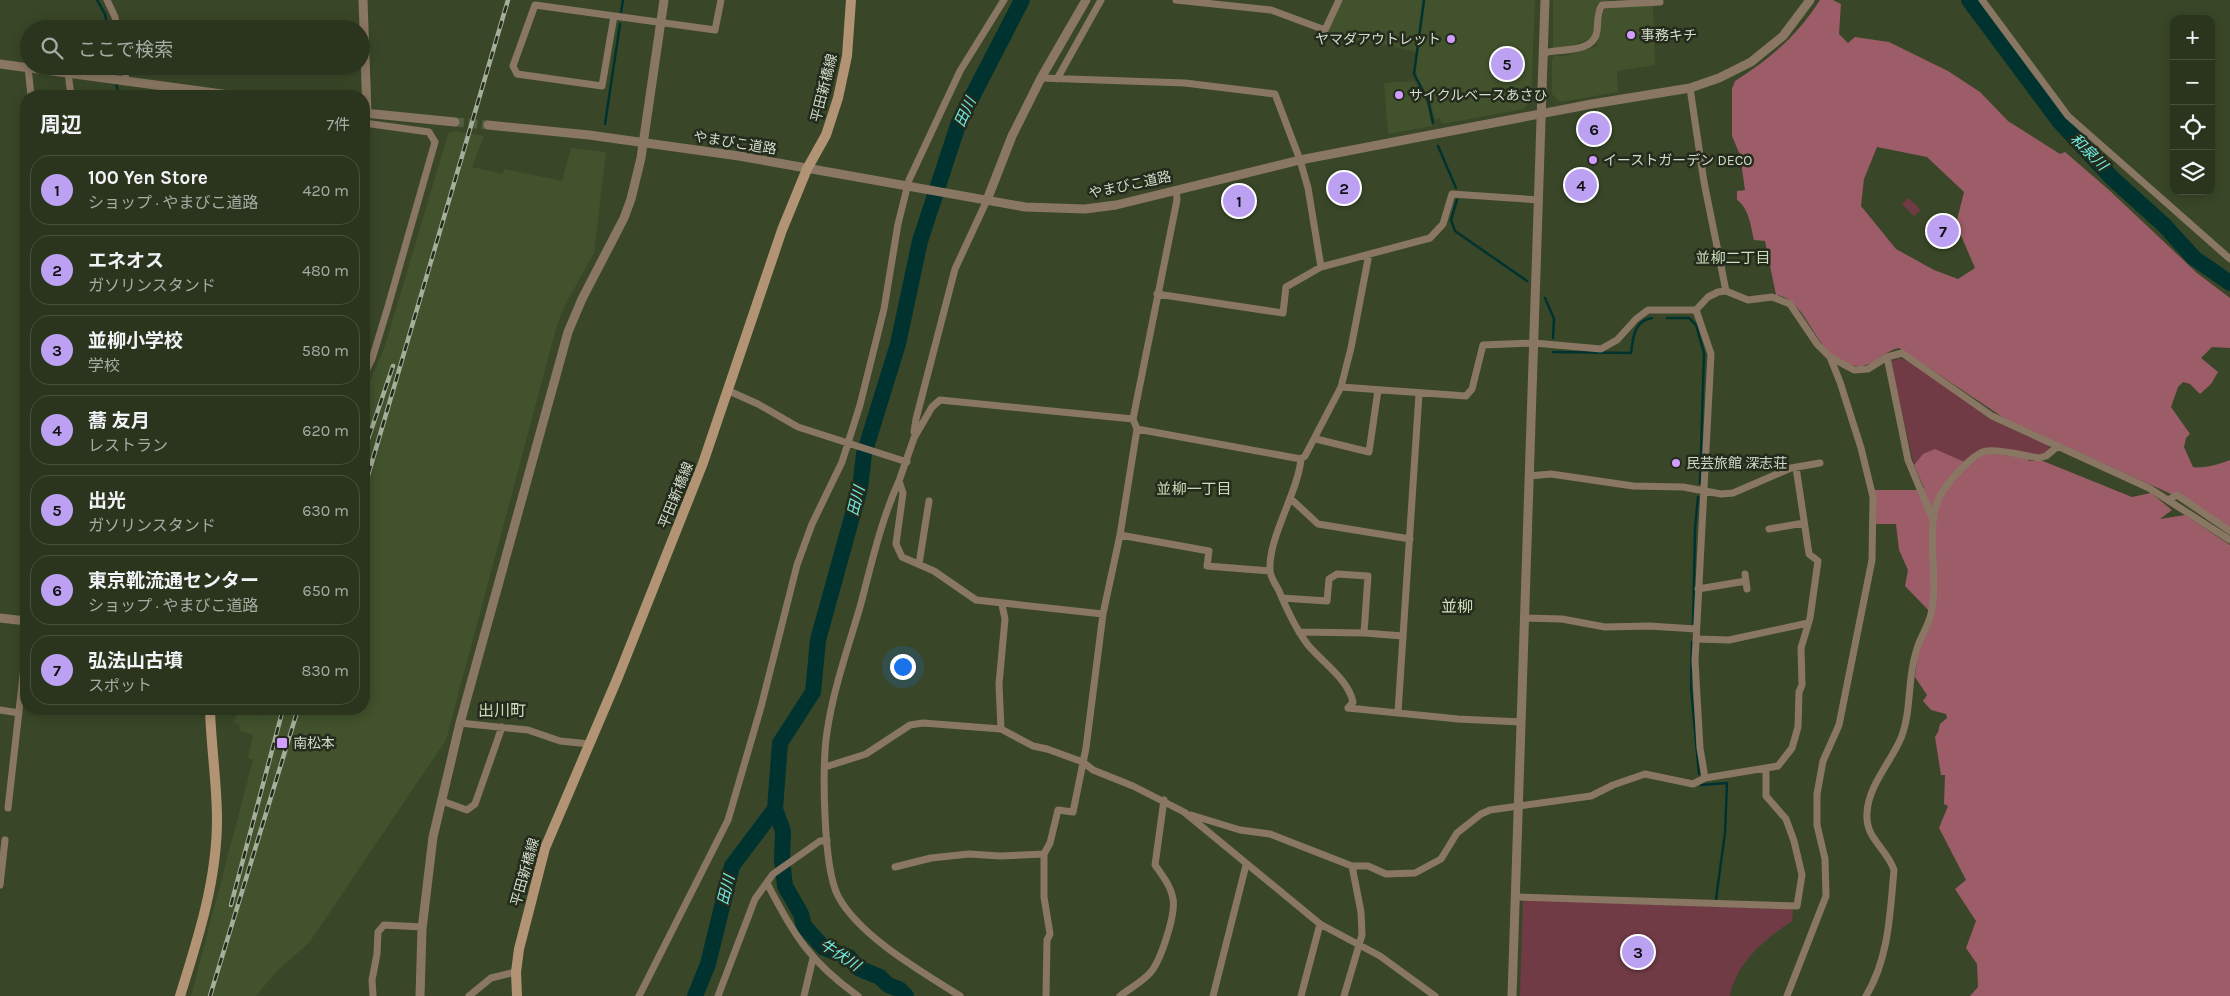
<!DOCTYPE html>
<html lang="ja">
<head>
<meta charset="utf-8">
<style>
  body { margin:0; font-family:Karla,"Noto Sans JP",sans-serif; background:#37402b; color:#f1f3f6 }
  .controls { position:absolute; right:15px; top:15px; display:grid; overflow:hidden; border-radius:10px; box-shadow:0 2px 12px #0003 }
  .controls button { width:45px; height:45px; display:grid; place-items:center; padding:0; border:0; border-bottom:1px solid #47503c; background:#2b351e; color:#f1f3f6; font:25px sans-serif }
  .you { position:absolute; left:902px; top:666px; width:18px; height:18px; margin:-12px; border:4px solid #fff; border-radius:50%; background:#1a73e8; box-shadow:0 0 0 8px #1a73e833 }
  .badge { display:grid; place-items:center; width:32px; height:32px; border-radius:50%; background:#bca0f2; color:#111; font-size:16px; font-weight:700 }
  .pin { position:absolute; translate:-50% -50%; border:2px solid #fff; box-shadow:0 1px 5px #0006 }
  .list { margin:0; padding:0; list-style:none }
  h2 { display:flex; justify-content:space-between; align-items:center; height:65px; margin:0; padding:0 20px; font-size:21px }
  h2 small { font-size:16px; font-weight:400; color:#a6aba4 }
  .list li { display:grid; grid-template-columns:32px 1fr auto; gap:15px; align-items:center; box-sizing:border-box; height:70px; margin:0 10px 10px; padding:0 10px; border:1px solid #47503c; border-radius:20px }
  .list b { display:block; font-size:19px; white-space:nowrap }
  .list p { margin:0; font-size:16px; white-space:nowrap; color:#a6aba4 }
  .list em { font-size:16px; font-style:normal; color:#a6aba4 }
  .icon { flex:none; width:28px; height:28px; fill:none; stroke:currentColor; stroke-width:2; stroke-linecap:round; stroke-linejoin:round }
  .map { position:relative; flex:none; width:2230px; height:996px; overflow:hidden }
  .search { position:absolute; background:#2b351e; box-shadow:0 2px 12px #0003; left:20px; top:20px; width:350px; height:55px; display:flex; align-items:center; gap:12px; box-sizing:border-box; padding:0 18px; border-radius:28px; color:#a6aba4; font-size:19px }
  .panel { position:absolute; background:#2b351e; box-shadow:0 2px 12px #0003; left:20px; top:90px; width:350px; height:625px; border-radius:20px }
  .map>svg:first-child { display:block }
</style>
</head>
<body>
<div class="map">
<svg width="2230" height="996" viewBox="0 0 2230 996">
  <rect width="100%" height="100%" fill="#394728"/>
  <!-- built -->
  <path fill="#41522c" d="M1343,0h192l-4,100 -7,9 -82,15 -2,-6 -5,2 -4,-17 -13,-22 -3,-16 2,-13 -90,-19z
    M1553,0h58l-13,4 -5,32 -3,3 -27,9h-10z
    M1653,5l2,60 -38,6 1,21 -58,10 -8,-8v-35l2,-3h12l31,-10 7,-39z
    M1414,81l12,20 6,25 -44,8 -4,-51z
    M453,131l31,5 -12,31 31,7 1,-5 58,12 9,-33 35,4 -12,101 -29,52 -8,20 -111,415 -137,203 -31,27 -22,26h-65l62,-236 -5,-2 5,-23 -14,-5 1,-5 -6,-3 4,-13 24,7 2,-7h100v-314l21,-49 63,-212z"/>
  <!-- green -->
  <path fill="#703b45" d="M1908,198l13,12 -7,6 -12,-12z
    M1941,221l13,12 -12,12 -12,-12z
    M1900,358l12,5 80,57 56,25 2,5 -9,5 -76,7 -42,-7 -9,10 -23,-99 1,-5z
    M1523,900l268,9 2,2 -1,10c-26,17 -57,43 -62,75h-210z"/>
  <!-- forest -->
  <path fill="#9c5c68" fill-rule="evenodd" d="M1820,0h13l8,4 -2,30 9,9 7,-6 34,5 59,29 32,21 28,29 52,33 5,-2 44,38 88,83 33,25v50l-18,-1 -11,11 17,14 -7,12 -11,10 -10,-10 -7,-2 -5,5 -7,20 19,27 -4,4 -2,9 9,20c9,2 28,-3 37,-7v74l-61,-41 -162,-73 -108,-72c-15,3 -24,17 -38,18 -45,3 -50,-67 -85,-71l-11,-54 -11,-1c-3,-13 -5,-32 -17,-40v-9l8,-1 -5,-35 -8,-19v-47l3,-8c35,-22 63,-46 85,-81zM1877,147l50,10 37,35 -8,32 19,44 -17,11 -24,-9 -38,-21 -35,-43 3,-27z
    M1935,449l34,15 18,-11 39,5 3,3h14l89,36 19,-4 21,17 -12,9 25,-4 45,30v451h-260l8,-9 -1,-23 -11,-16 10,-27 -21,-32 11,-9 -27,-52 9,-22 -4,-2 1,-29h-4l-6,-38 3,-5 2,-8 7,-6 -1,-4 -15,-4 -8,-9 4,-6 -12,-18 3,-24 16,-37 -29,-30 3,-16 -9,-20 -3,-26h-20l-3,-34h45l6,-2 -10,-23 9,-11z"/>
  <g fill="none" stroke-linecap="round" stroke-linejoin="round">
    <!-- stream -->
    <path stroke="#003330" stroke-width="2.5" d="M97,0l8,14 3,15
      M1424,0l-10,74 14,26 5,23
      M621,12l2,-12
      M114,66l1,10
      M116,82l2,10 8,1
      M605,124l15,-100
      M1438,146l18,42
      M1457,200l-6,20 4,11 72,50
      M1545,298l9,21 -1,19
      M1667,318h22l7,7 8,28 -4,130
      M1553,352l78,1c2,-16 3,-32 21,-35
      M1693,626l2,-97 3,-32
      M1692,642l-1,46 8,86
      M1701,785l26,-2 -2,50 -9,66"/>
    <!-- river -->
    <path stroke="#003330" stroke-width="16" d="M1969,0l90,121 53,57 52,47 30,33 36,25
      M775,809l8,22 -1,29 3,26 16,28 3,12 20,22 25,9 9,11 22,9 8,8 11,4 7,7
      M695,996l13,-32 24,-98 43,-57 5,-66 33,-51 5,-52 42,-152 4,-34 34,-110 22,-103 39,-119 63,-122"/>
    <!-- tertiary-tunnel -->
    <path stroke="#505d40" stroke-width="9" stroke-dasharray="9 4.5" stroke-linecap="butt" d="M455,122l33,3"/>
    <!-- minor -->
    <path stroke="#8a7763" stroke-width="7" d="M107,0l8,17 2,12
      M1176,0l95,10 54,20 14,-30
      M1982,0l86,116 162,143
      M614,16l-12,70 -85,-12 -4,-8 22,-61 180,25 6,-30
      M1544,53c16,-5 50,1 53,-22 1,-9 0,-19 5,-26l58,-3
      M124,66l2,15
      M28,67l3,29
      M68,72l3,24
      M1041,78l144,5 90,11 25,66 8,28 13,79
      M1057,79l44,-79
      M1690,88l14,94 22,109
      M364,123l65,9 6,10 -48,168 -15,49 -8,16
      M1157,294l126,19 3,-26 35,-20 109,-29 13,-14 9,-30 87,6
      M1696,310l15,44 -16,307 5,87 5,30
      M1887,357l21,103 25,60
      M1341,387l125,9 6,-7 11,-44 51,-2 67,6 16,-9 19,-21 12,-9h48l12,-13 10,-5 8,-1 22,9 24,-3 18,7 27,40 13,13 24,13 14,-1 19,-12 15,-4 90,63 157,72 81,52
      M729,391l29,13 40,23 109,35
      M1137,429l164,30 4,-3 36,-69 10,-39 18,-94
      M914,432l2,-13 39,-150 32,-69
      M1316,439l53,13 9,-62
      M1301,459c-3,33 -33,79 -31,111 0,7 6,15 9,21 8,19 16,37 29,54 15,18 40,34 45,57l-5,6
      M1529,476l22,-2 82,12 50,1 38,7 12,-1 58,-25 29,-5
      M899,481c-18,39 -28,85 -39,126 -12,41 -27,83 -33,125 -5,34 -4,135 11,164 21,40 84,76 122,100
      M1290,498l28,26 92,15
      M2168,500l9,-5 53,36
      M1769,529l35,-6
      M1120,535l89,16 -2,15 63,5
      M919,564l10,-63
      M1745,574l2,15
      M1698,589l48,-8
      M1282,598l45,3 2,-22 8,-5 31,2 -4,57 39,3
      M1103,614l-127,-14 -42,-29 -32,-14 -6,-13 7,-51 -4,-12 15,-43 18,-31 8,-7 193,19
      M1524,618l38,1 43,8 44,-1 47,3
      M1299,632l65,1
      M1697,639l32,1 79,-17
      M1348,708l110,11 63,3
      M0,710l19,3
      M1398,712l21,-318
      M460,723l68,7 32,11 30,3
      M1001,729l-2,-45 6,-65 -3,-14
      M825,767l41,-13 44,-29 13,-2 78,6 32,17 14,3 36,13 10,8 40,16 51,26 136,112 60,32 55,40
      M442,801l25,9 8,-6 27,-77
      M8,808l18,-159
      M1191,815l49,15 30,4 82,32
      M895,867l36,-9 38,-4 31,2 44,-2
      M767,883c26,51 43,79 91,113
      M0,885l5,-45
      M1516,897l281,9 5,-31 -8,-34 -8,-22 -20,-23v-27
      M373,996l-1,-16 5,-26 1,-22 6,-7 38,2
      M469,996l22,-18 25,-6
      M639,996l89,-176 33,-113 36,-142 15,-41 30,-62 18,-57 24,-96 14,-85 11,-44 51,-109 44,-71
      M718,996l37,-97 18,-25 47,-33 7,-1
      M804,996l9,-38
      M1046,996l1,-56 3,-6 -6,-37v-43l6,-11 8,-33 15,2 13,-64 17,-134 17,-79 17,-106 -4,-10 44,-219 -1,-10
      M1120,996c9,-7 20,-13 28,-21 12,-10 28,-61 25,-76 -2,-13 -11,-24 -18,-34l9,-65
      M1213,996l33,-131
      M1301,996l19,-72
      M1344,996l18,-61 -1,-23 -9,-46h16l18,8 29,-1 26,-14 16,-26 24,-19 9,-4 101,-14 22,-11 32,-11 48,10 12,-6 73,-12 14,-18 6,-21 1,-35 3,-7 -1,-37 9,-30 8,-57 -9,-7 -13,-87
      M1787,996l39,-100 -1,-37 -8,-34v-31l6,-33 16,-36 33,-165 1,-63 -12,-49 -21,-66 -10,-25
      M1866,996c23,-38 24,-83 28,-126 -7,-22 -29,-31 -27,-57 1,-27 24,-51 34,-75 11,-28 6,-58 15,-86 3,-13 12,-25 15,-38 9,-38 -9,-93 12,-123 7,-11 31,-39 44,-40 13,-2 38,5 52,7l7,-2 12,-10"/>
    <!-- tertiary -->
    <path stroke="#8a7763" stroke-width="9" d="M363,0l4,113
      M0,64l237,32
      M364,113l91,9
      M488,125l101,10 150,21 286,51 60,2 31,-4 184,-45 292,-56 98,-16 29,-10 32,-16 32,-26 27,-36
      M987,200l25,-64 29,-58 45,-78
      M0,618l26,3
      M420,996l2,-67 11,-92 27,-114 108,-391 14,-33 42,-81 7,-19 10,-41 23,-158
      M1512,996l33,-996"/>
    <!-- secondary -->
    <path stroke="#b29474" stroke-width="10" d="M180,996c18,-57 37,-116 37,-176 0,-37 -6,-74 -7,-111
      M517,996l-1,-24 3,-23 26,-101 73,-171 85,-214 79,-233 25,-61 19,-34 12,-37 9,-42 4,-56"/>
    <!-- rail casing -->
    <g stroke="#a4ae98" stroke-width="4.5">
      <path id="rail" d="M364,451l29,-85
        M364,489l144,-489
        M231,905l52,-196
        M210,996l88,-287"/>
    </g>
    <!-- rail -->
    <use href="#rail" stroke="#242b1d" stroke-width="2.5" stroke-dasharray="8" stroke-linecap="butt"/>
  </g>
  <!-- markers -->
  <g fill="#d19dfe" stroke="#242b1d" stroke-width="2">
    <circle cx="1631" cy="35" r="5"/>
    <circle cx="1451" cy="39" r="5"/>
    <circle cx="1399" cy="95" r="5"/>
    <circle cx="1593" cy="160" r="5"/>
    <circle cx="1676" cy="463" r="5"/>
    <rect x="276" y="737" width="12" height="12" rx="2.5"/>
  </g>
  <g text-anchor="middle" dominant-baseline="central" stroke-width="5" stroke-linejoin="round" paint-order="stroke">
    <!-- poi labels -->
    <g font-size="14" fill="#d3dcca" stroke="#242b1d" text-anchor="start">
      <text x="1641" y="35">事務キチ</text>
      <text x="1441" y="39" text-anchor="end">ヤマダアウトレット</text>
      <text x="1409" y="95">サイクルベースあさひ</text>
      <text x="1603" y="160">イーストガーデン DECO</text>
      <text x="1686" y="463">民芸旅館 深志荘</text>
      <text x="293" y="743">南松本</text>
    </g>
    <!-- street labels -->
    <g font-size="14" fill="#d3dcca" stroke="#242b1d">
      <text transform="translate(824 88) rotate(-76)">平田新橋線</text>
      <text transform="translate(735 143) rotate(9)">やまびこ道路</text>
      <text transform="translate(1130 185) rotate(-12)">やまびこ道路</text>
      <text transform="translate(676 495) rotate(-68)">平田新橋線</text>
      <text transform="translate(525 872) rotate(-74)">平田新橋線</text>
    </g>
    <!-- water labels -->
    <g font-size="15" font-style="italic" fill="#6feee4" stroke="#242b1d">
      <text transform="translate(965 112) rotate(-65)">田川</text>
      <text transform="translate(2089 152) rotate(45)">和泉川</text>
      <text transform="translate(856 501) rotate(-76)">田川</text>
      <text transform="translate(726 890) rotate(-76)">田川</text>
      <text transform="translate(840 955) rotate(33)">牛伏川</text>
    </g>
    <!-- neighbourhood labels -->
    <g font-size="15" fill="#cddfba" stroke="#242b1d">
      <text x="1733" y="258">並柳二丁目</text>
      <text x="1194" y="489">並柳一丁目</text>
    </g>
    <!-- quarter labels -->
    <g font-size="16" fill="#cddfba" stroke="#242b1d">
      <text x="1457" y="606">並柳</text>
      <text x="502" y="710">出川町</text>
    </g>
  </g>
</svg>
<div class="controls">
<button>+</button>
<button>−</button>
<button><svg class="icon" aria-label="locate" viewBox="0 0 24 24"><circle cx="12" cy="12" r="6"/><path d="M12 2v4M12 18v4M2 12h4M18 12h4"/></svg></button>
<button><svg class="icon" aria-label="layers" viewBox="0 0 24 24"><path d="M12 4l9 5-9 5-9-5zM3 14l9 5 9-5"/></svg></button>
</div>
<div class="you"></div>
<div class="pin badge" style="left:1239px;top:201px">1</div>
<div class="pin badge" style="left:1344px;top:188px">2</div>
<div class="pin badge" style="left:1638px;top:952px">3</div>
<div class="pin badge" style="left:1581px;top:185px">4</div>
<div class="pin badge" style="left:1507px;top:64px">5</div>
<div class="pin badge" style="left:1594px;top:129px">6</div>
<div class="pin badge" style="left:1943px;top:231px">7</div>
<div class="search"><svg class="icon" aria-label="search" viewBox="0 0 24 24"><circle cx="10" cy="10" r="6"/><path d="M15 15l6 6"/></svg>ここで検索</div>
<section class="panel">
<h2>周辺<small>7件</small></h2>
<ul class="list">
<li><span class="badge">1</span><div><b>100 Yen Store</b><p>ショップ · やまびこ道路</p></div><em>420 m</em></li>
<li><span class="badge">2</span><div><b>エネオス</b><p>ガソリンスタンド</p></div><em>480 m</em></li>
<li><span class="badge">3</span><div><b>並柳小学校</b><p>学校</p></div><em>580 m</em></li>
<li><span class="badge">4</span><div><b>蕎 友月</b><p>レストラン</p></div><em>620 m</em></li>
<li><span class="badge">5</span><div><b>出光</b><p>ガソリンスタンド</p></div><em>630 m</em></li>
<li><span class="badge">6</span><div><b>東京靴流通センター</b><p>ショップ · やまびこ道路</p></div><em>650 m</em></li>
<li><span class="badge">7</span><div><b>弘法山古墳</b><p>スポット</p></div><em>830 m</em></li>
</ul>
</section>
</div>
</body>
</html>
